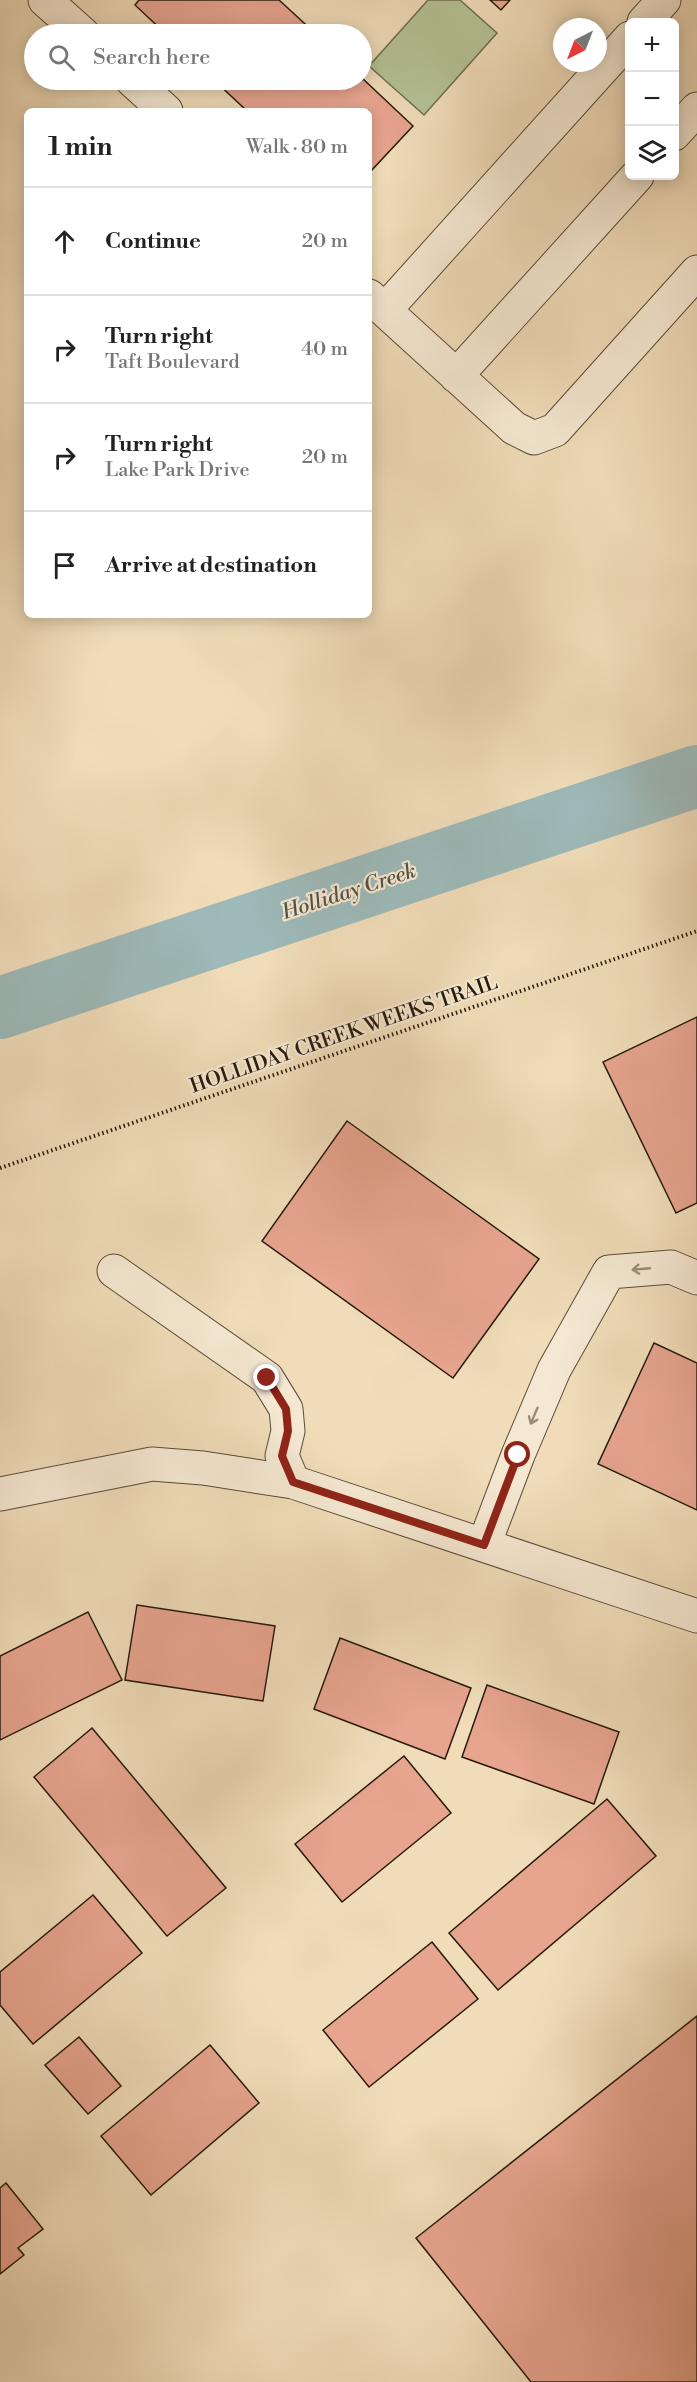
<!DOCTYPE html>
<html lang="en">
<head>
<meta charset="utf-8">
<style>
  body { margin:0; font-family:"Libre Bodoni",serif; background:#f6f6f6; color:#222 }
  .controls { position:absolute; right:18px; top:18px; display:grid; overflow:hidden; border-radius:9px; box-shadow:0 3px 15px #0003 }
  .controls button { width:54px; height:54px; display:grid; place-items:center; padding:0; border:0; border-bottom:2px solid #e0e0e0; background:#fff; color:#222; font:30px sans-serif }
  .compass { position:absolute; left:553px; top:18px; width:54px; height:54px; border-radius:50%; background:#fff; box-shadow:0 3px 15px #0003; rotate:222deg }
  .stop { position:absolute; width:18px; height:18px; margin:-14px; border:4px solid #8f2418; border-radius:50%; background:#fff }
  .stop.end { background:#8f2418; border-color:#fff; box-shadow:0 2px 6px #0008 }
  .list { margin:0; padding:0; list-style:none }
  h2 { display:flex; justify-content:space-between; align-items:center; height:78px; margin:0; padding:0 24px; font-size:26px }
  h2 small { font-size:20px; font-weight:400; color:#767676 }
  .list li { display:grid; grid-template-columns:39px 1fr auto; gap:18px; align-items:center; box-sizing:border-box; height:108px; padding:0 24px; border-top:2px solid #e0e0e0 }
  .list b { display:block; font-size:22px; white-space:nowrap }
  .list p { margin:0; font-size:20px; white-space:nowrap; color:#767676 }
  .list em { font-size:20px; font-style:normal; color:#767676 }
  .icon { flex:none; width:33px; height:33px; fill:none; stroke:currentColor; stroke-width:2; stroke-linecap:round; stroke-linejoin:round }
  .map { position:relative; flex:none; width:697px; height:2382px; overflow:hidden }
  .search { position:absolute; background:#fff; box-shadow:0 3px 15px #0003; left:24px; top:24px; width:348px; height:66px; display:flex; align-items:center; gap:15px; box-sizing:border-box; padding:0 21px; border-radius:33px; color:#767676; font-size:22px }
  .panel { position:absolute; background:#fff; box-shadow:0 3px 15px #0003; left:24px; top:108px; width:348px; height:510px; border-radius:9px }
  .map>svg:first-child { display:block }
</style>
</head>
<body>
<div class="map">
<svg width="697" height="2382" viewBox="0 0 697 2382">
  <rect width="100%" height="100%" fill="#f0dcb9"/>
  <filter id="stains"><feTurbulence type="fractalNoise" baseFrequency=".00333" numOctaves="4"/><feColorMatrix values="0 0 0 0 .2 0 0 0 0 .09 0 0 0 0 .02 0 0 0 .5 -.17"/></filter>
  <radialGradient id="worn" r=".72"><stop offset=".6" stop-color="#630" stop-opacity="0"/><stop offset="1" stop-color="#630" stop-opacity=".3"/></radialGradient>
  <!-- green -->
  <path fill="#b4c294" stroke="#6e6e50" stroke-width="1.5" d="M428,0h32l37,33 -73,82 -55,-49z"/>
  <g fill="none" stroke-linecap="round" stroke-linejoin="round">
    <!-- river -->
    <path stroke="#9db9b8" stroke-width="62" d="M0,1008l697,-232"/>
  </g>
  <!-- building -->
  <path fill="#e7a48f" stroke="#271b0b" stroke-width="1.5" d="M139,0h140l37,34h-150l-31,-29z
    M490,0h20l-9,10z
    M362,78l51,48 -44,47v-62h-122l-33,-31h148z
    M697,1017v186l-21,10 -73,-151z
    M347,1121l192,138 -86,119 -191,-137z
    M654,1343l43,20v147l-99,-46z
    M137,1605l138,21 -12,75 -138,-21z
    M88,1612l34,68 -122,60v-84z
    M340,1638l131,50 -26,71 -131,-50z
    M487,1685l132,47 -25,72 -132,-47z
    M92,1728l134,160 -59,48 -133,-159z
    M404,1756l47,57 -109,89 -47,-58z
    M607,1799l49,57 -158,134 -49,-57z
    M93,1895l49,58 -109,91 -33,-39v-33z
    M432,1942l46,57 -109,88 -46,-57z
    M697,2016v366h-166l-115,-144z
    M79,2037l42,49 -33,28 -43,-49z
    M210,2045l49,58 -108,92 -50,-59z
    M6,2183l37,46 -25,19 6,7 -24,19v-86z"/>
  <g fill="none" stroke-linecap="round" stroke-linejoin="round">
    <!-- minor casing -->
    <g stroke="#594b36" stroke-width="35">
      <path id="minor" d="M45,0l38,34
        M644,22l20,-22
        M132,80l34,31
        M674,134l23,-25
        M369,296l145,132 20,10 21,-8 142,-158
        M385,310l245,-272
        M456,376l181,-200
        M114,1271l153,107 19,31 2,22 -6,25 11,26
        M0,1494l152,-30 51,4 90,14 404,134
        M484,1545l34,-90 36,-85 55,-98 62,-5 26,11"/>
    </g>
    <!-- path -->
    <path stroke="#271b0b" stroke-width="4" stroke-dasharray="1.5 3" stroke-linecap="butt" d="M0,1168l697,-237"/>
    <!-- minor -->
    <use href="#minor" stroke="#f5e8d2" stroke-width="33"/>
  </g>
  <!-- one-way arrows -->
  <defs><path id="oneway-shaft" d="M-6 0H5M1.5-3L5.5 0L1.5 3" fill="none" stroke-width="1.6" stroke-linecap="round" stroke-linejoin="round" transform="scale(1.5)"/></defs>
  <g stroke="#988c78">
    <use href="#oneway-shaft" transform="translate(641 1269) rotate(175)"/>
    <use href="#oneway-shaft" transform="translate(534 1416) rotate(113)"/>
  </g>
  <g fill="none" stroke-linecap="round" stroke-linejoin="round">
    <!-- route -->
    <path stroke="#8f2418" stroke-width="8" d="M267,1378l19,31 2,22 -6,25 11,26 191,63 34,-90"/>
  </g>
  <g text-anchor="middle" dominant-baseline="central" stroke-width="4.5" stroke-linejoin="round" paint-order="stroke">
    <!-- street labels -->
    <g font-size="20" fill="#271b0b" stroke="#f5e8d2">
      <text transform="translate(344 1035) rotate(-19)">HOLLIDAY CREEK WEEKS TRAIL</text>
    </g>
    <!-- water labels -->
    <g font-size="21" font-style="italic" fill="#505248" stroke="#f5e8d2">
      <text transform="translate(349 892) rotate(-18)">Holliday Creek</text>
    </g>
  </g>
  <rect width="100%" height="100%" filter="url(#stains)"/>
  <rect width="100%" height="100%" fill="url(#worn)"/>
</svg>
<div class="controls">
<button>+</button>
<button>−</button>
<button><svg class="icon" aria-label="layers" viewBox="0 0 24 24"><path d="M12 4l9 5-9 5-9-5zM3 14l9 5 9-5"/></svg></button>
</div>
<svg class="compass" viewBox="-18 -18 36 36"><path d="M0-13l5 13h-10z" fill="#e53935"/><path d="M0 13l5-13h-10z" fill="#767676"/></svg>
<div class="stop" style="left:518px;top:1455px"></div>
<div class="stop end" style="left:267px;top:1378px"></div>
<div class="search"><svg class="icon" aria-label="search" viewBox="0 0 24 24"><circle cx="10" cy="10" r="6"/><path d="M15 15l6 6"/></svg>Search here</div>
<section class="panel">
<h2>1 min<small>Walk · 80 m</small></h2>
<ul class="list">
<li><svg class="icon" aria-label="ahead" viewBox="0 0 24 24"><path d="M12 20V5M6 11l6-6 6 6"/></svg><div><b>Continue</b></div><em>20 m</em></li>
<li><svg class="icon" aria-label="right" viewBox="0 0 24 24"><path d="M7 20v-9h11M14 6l5 5-5 5"/></svg><div><b>Turn right</b><p>Taft Boulevard</p></div><em>40 m</em></li>
<li><svg class="icon" aria-label="right" viewBox="0 0 24 24"><path d="M7 20v-9h11M14 6l5 5-5 5"/></svg><div><b>Turn right</b><p>Lake Park Drive</p></div><em>20 m</em></li>
<li><svg class="icon" aria-label="arrive" viewBox="0 0 24 24"><path d="M6 21V4h12l-3 4 3 4H6"/></svg><div><b>Arrive at destination</b></div></li>
</ul>
</section>
</div>
</body>
</html>
